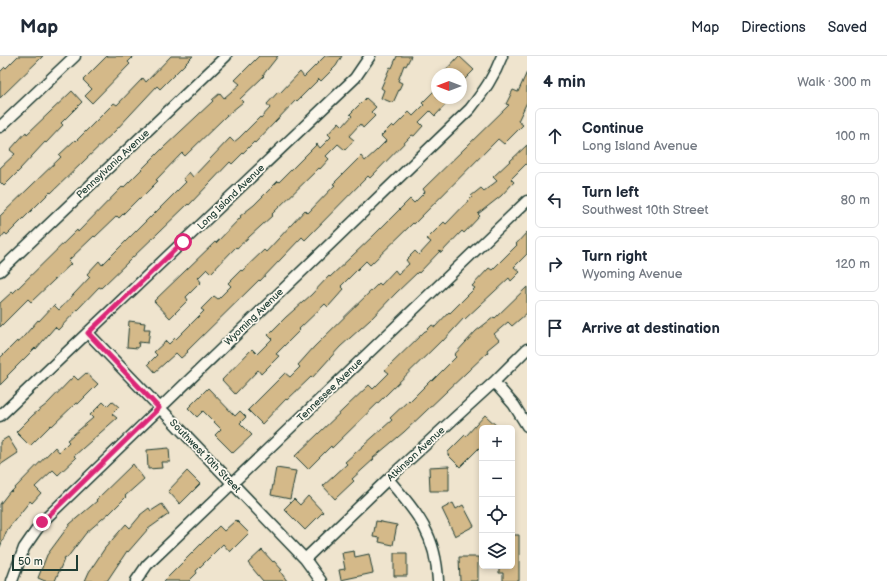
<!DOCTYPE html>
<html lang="en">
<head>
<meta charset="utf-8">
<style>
  body { margin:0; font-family:"Balsamiq Sans",sans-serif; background:#f2f2f3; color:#1f2937 }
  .controls { position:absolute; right:12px; bottom:12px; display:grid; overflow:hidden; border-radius:6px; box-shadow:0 2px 6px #0003 }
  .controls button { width:36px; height:36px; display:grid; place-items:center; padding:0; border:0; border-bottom:1px solid #e0e1e3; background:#fff; color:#1f2937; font:20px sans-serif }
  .compass { position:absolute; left:431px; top:12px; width:36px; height:36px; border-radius:50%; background:#fff; box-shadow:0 2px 6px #0003; rotate:270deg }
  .scale { position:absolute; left:12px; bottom:10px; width:66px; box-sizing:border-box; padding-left:4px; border:2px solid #1f3d34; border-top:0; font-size:11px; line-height:14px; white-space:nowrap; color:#1f3d34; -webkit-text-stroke:3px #fbf7ec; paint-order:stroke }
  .stop { position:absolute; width:12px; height:12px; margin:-9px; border:3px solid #db2777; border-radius:50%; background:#fff }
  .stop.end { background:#db2777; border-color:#fff; box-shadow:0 1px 4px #0008 }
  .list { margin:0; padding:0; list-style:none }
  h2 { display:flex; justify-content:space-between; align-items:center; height:52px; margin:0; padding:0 16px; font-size:17px }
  h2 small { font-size:13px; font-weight:400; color:#747a83 }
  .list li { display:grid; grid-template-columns:26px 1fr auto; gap:12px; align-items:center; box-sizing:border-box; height:56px; margin:0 8px 8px; padding:0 8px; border:1px solid #e0e1e3; border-radius:6px }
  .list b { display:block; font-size:15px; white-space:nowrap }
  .list p { margin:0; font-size:13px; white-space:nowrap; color:#747a83 }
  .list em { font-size:13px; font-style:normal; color:#747a83 }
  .icon { flex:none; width:22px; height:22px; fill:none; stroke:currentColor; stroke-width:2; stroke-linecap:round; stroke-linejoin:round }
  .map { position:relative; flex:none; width:527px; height:525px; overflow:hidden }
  header { display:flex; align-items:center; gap:24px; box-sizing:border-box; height:56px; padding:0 20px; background:#fff; border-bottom:1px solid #e0e1e3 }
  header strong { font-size:19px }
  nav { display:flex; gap:22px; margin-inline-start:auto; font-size:14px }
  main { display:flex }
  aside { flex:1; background:#fff }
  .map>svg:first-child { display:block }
</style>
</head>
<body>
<header>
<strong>Map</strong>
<nav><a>Map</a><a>Directions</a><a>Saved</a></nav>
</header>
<main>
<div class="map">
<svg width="527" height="525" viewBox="0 0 527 525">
  <rect width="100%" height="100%" fill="#efe4ce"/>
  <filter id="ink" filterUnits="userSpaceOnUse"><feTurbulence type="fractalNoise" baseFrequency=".025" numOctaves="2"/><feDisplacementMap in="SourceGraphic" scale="8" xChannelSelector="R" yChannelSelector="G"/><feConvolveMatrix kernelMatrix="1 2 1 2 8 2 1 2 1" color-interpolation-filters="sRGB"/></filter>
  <g filter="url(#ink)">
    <!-- building -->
    <path fill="#d4b989" stroke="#1f3d34" d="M18,0h25l-43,42v-26l5,-5 1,1z
      M107,0h27l-6,6 2,2 -38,39 -7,-7 7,-7 -9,-9z
      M171,0h22l-33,33 -3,-3 -41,44 -65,63 -1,-1 -43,43 -2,-2 -5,6v-23l61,-59 -2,-2 16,-15 1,1 38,-38 3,2 26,-27 3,4z
      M259,0h19l-15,19 1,1 -24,23 3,3 -17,14 -41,40 -3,-3 -26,27 2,1 -18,18 -1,-1 -20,20 -2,-2 -22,21 -1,-1 -26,25 3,3 -18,17 -22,21 -3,-3 -28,28v-24l12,-11 1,1 64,-63 1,2 44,-45 1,1 41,-41 49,-46 -1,-1 8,-7 4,5 16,-14 -5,-4z
      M325,0h17l-6,10 -15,15 -2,-2 -22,22 -1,-1 -41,43 -1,-1 -22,22 -2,-2 -41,43 -1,-1 -87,84 -2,-1 -41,43 -3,-3 -19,22 -1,-1 -28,28 1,1 -8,8v-27l17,-17 1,2 20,-23 1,1 15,-16 5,5 31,-33 -3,-3 12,-13 3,4 48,-48v1l36,-36 -3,-3 6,-7 4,5 37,-39 4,4 5,-4 21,-21 1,1 9,-10 -3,-4 11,-12 2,1 20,-21 4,5z
      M397,0h14l-5,10 -2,-1 -6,16 4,2 -9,20 -12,-5 3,-8 -3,-2 9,-21 2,1z
      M459,0l15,14 -13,13v-9h-19z
      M527,16v30l-9,19 5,4 -19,19 -6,-5 -84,85 -1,-1 -43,42 -4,-4 -25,25 3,3 -16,18 -3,-3 -26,25 1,1 -24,24 3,2 -18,18 -3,-4 -23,24 -13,-14 30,-31 5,5 15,-15 -4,-4 18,-18 25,-22 18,-19 1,1 43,-41 37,-37 4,4 11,-11 -2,-3 86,-84 -3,-1 7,-14 5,2z
      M437,32v10h15l-17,18 -5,-5 -11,11 4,4 -9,10 -2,-1 -42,43 -2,-2 -63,64 -3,-3 -42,44 -1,-1 -72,71 1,1 -7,6 -5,-5 -21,19 -7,-8 9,-9 -3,-3 12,-11 3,3 6,-6 1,1 28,-28 -3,-2 13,-13 4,3 13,-13 -3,-3 13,-13 1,1 22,-21 2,2 39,-42 3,3 27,-28 -2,-1 28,-28 4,5 11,-10 10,-10 -5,-5 11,-11 2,2 15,-15 4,4 11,-11 -2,-2z
      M72,35l10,11 -21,21 2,2 -17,18 -1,-1 -25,27h1l-17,17 -4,-4v-14l15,-14 -5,-4 16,-18 1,2z
      M366,42l10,9 -5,5 4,4 -12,12 -3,-4 -11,12 5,4 -9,10 -7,-6 -12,12 3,3 -9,10 -1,-1 -47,46 1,1 -36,33 -1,-1 -25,26 -4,-4 -9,9 3,4 -15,15 2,3 -18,18 -16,-17 61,-59 1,1 25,-26 -1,-1 14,-11 24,-24 1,1 38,-38 3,4 11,-11 -3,-3 11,-12 4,4 9,-10 -2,-2z
      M527,89v18l-16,16 3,3 -13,14 -23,18 2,2 -16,17 -2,-2 -21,22 -1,-2 -21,22 -1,-1 -22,21 -26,27 -30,27 -28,31 -1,-1 -24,23 -1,-1 -24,25 -14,-14 37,-37 5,4 10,-10 -2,-2 16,-18 65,-64 2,2 14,-15 3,4 11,-10 -3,-4 9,-9 4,4 12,-13 -4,-3 17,-17 2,2 26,-27 -1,-1 10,-8 3,3 13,-10 -4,-4z
      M527,176v22l-13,13 6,5 -9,9 -2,-3 -44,41 -1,-1 -21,23 -1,-1 -110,108 -1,-2 -23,23 -13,-13 74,-71 4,4 16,-16 -4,-3 40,-39h1l6,-6 3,2 14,-15 1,1 25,-25 -3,-2 17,-18 3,2 25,-25 -1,-1z
      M527,231v26l-15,13 -4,-4 -14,12 5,6 -12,10 1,2 -84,80 -31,26 1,1 -22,20 2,2 -19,18 -12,-13 24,-22 -2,-2 47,-42 -2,-2 19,-18 1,1 21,-21 1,1 24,-24 -2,-2 22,-24 18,-14 1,1z
      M129,265l16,2 -1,6h6l-2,14 -9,-1 -1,6 -11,-1z
      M86,317l12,11 -20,20 -2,-1 -24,23 -1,-1 -21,21 -14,-14 17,-17 14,-11 27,-28 4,4z
      M208,332l27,28 5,-5 6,6 -6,6 12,12 -19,18 -18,-18 6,-6 -18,-18 -6,6 -9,-9z
      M112,345l7,6 -7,7 5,4 -43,38 2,2 -18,17 -5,-5 -18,17 6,6 -9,10 -2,-2 -23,29 -7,17v-43l10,-13 1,1 44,-45 4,5 10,-10 -2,-2 26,-22 -3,-3 13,-13 4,4z
      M485,359l14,13h-17v17l-22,22 -12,-12v-3l17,-17 1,1z
      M8,381l10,16 -18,12v-23z
      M169,392l1,14h-9l1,6 -14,1 -1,-19z
      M133,408l11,15 -19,17 1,1 -17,17v-1l-23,20 -19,25 -2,-1 -10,24h-10l-7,-3 9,-23 23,-31 27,-23 -1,-1z
      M449,410v25h-19l-1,-24z
      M276,412l20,3 -6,28 -19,-4z
      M187,415l13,13 -20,20 -12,-13z
      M308,440l15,16 -18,18 -21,-21 10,-10 6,6z
      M453,447l3,6 7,-4 11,21 -19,10 -13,-27z
      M162,448l7,10 -21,15 -20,23 -1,-1 -20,30h-22l4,-9 16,-24 21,-24 4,4 10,-12v-1l9,-7 2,3z
      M236,464l13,13 -19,19 -7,-8 -27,27 1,2 -8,8h-25l55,-55 5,5z
      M376,465l21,4 -4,20 -14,-3 1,-4 -7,-1z
      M512,479h7v46h-16v-8h-4v-7h13z
      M262,494l11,12 1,-1 8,9 -2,1 7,10h-24l-15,-18z
      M354,495l1,6 14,-3 4,19 -32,7 -2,-10 6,-1 -3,-16z
      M394,497h13v23h-13z
      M459,501h19v24h-18z"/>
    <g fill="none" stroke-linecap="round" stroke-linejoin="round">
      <!-- street casing -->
      <g stroke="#1f3d34" stroke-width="13">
        <path id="street" d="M0,71l75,-71
          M0,215l226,-215
          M88,277l217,226 16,22
          M494,326l20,23 13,21
          M0,360l355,-338 15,-22
          M388,423c29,34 48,55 50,102
          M305,503l83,-80 106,-97 33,-33
          M12,525l12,-33 18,-26 428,-413c14,-18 24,-32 32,-53
          M136,525l11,-16 380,-364"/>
      </g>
      <!-- street -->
      <use href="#street" stroke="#fbf7ec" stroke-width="10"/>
    </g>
  </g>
  <g fill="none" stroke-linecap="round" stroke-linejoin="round" filter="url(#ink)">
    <!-- route -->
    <path stroke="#db2777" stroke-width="5" d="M42,466l117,-114 -71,-75 95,-91"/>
  </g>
  <g text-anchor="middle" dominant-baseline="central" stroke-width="3.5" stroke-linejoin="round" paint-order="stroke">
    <!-- street labels -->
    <g font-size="10" fill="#1f3d34" stroke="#fbf7ec">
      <text transform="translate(113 108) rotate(-43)">Pennsylvania Avenue</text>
      <text transform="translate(231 141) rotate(-44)">Long Island Avenue</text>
      <text transform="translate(254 261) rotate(-44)">Wyoming Avenue</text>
      <text transform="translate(330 334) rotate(-44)">Tennessee Avenue</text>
      <text transform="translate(416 398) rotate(-43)">Atkinson Avenue</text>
      <text transform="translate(205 400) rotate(46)">Southwest 10th Street</text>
    </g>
  </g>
</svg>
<div class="controls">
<button>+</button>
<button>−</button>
<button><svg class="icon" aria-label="locate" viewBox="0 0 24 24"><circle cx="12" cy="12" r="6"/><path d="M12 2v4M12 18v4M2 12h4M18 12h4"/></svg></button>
<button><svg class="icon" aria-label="layers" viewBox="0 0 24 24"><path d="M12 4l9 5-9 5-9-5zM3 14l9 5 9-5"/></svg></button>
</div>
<svg class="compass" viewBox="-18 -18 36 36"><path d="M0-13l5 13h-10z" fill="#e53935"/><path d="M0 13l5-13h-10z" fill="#747a83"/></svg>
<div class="scale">50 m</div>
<div class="stop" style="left:183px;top:186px"></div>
<div class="stop end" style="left:42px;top:466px"></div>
</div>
<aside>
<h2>4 min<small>Walk · 300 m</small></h2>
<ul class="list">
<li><svg class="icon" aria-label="ahead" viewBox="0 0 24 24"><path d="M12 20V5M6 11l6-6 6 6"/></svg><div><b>Continue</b><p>Long Island Avenue</p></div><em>100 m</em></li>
<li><svg class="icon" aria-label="left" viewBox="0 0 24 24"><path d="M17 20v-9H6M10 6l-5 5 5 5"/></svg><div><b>Turn left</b><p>Southwest 10th Street</p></div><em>80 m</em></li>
<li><svg class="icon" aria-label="right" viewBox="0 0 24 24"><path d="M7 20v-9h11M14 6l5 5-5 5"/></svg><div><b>Turn right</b><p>Wyoming Avenue</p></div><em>120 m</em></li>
<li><svg class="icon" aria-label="arrive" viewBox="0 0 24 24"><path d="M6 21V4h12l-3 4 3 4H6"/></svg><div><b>Arrive at destination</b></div></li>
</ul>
</aside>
</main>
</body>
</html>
